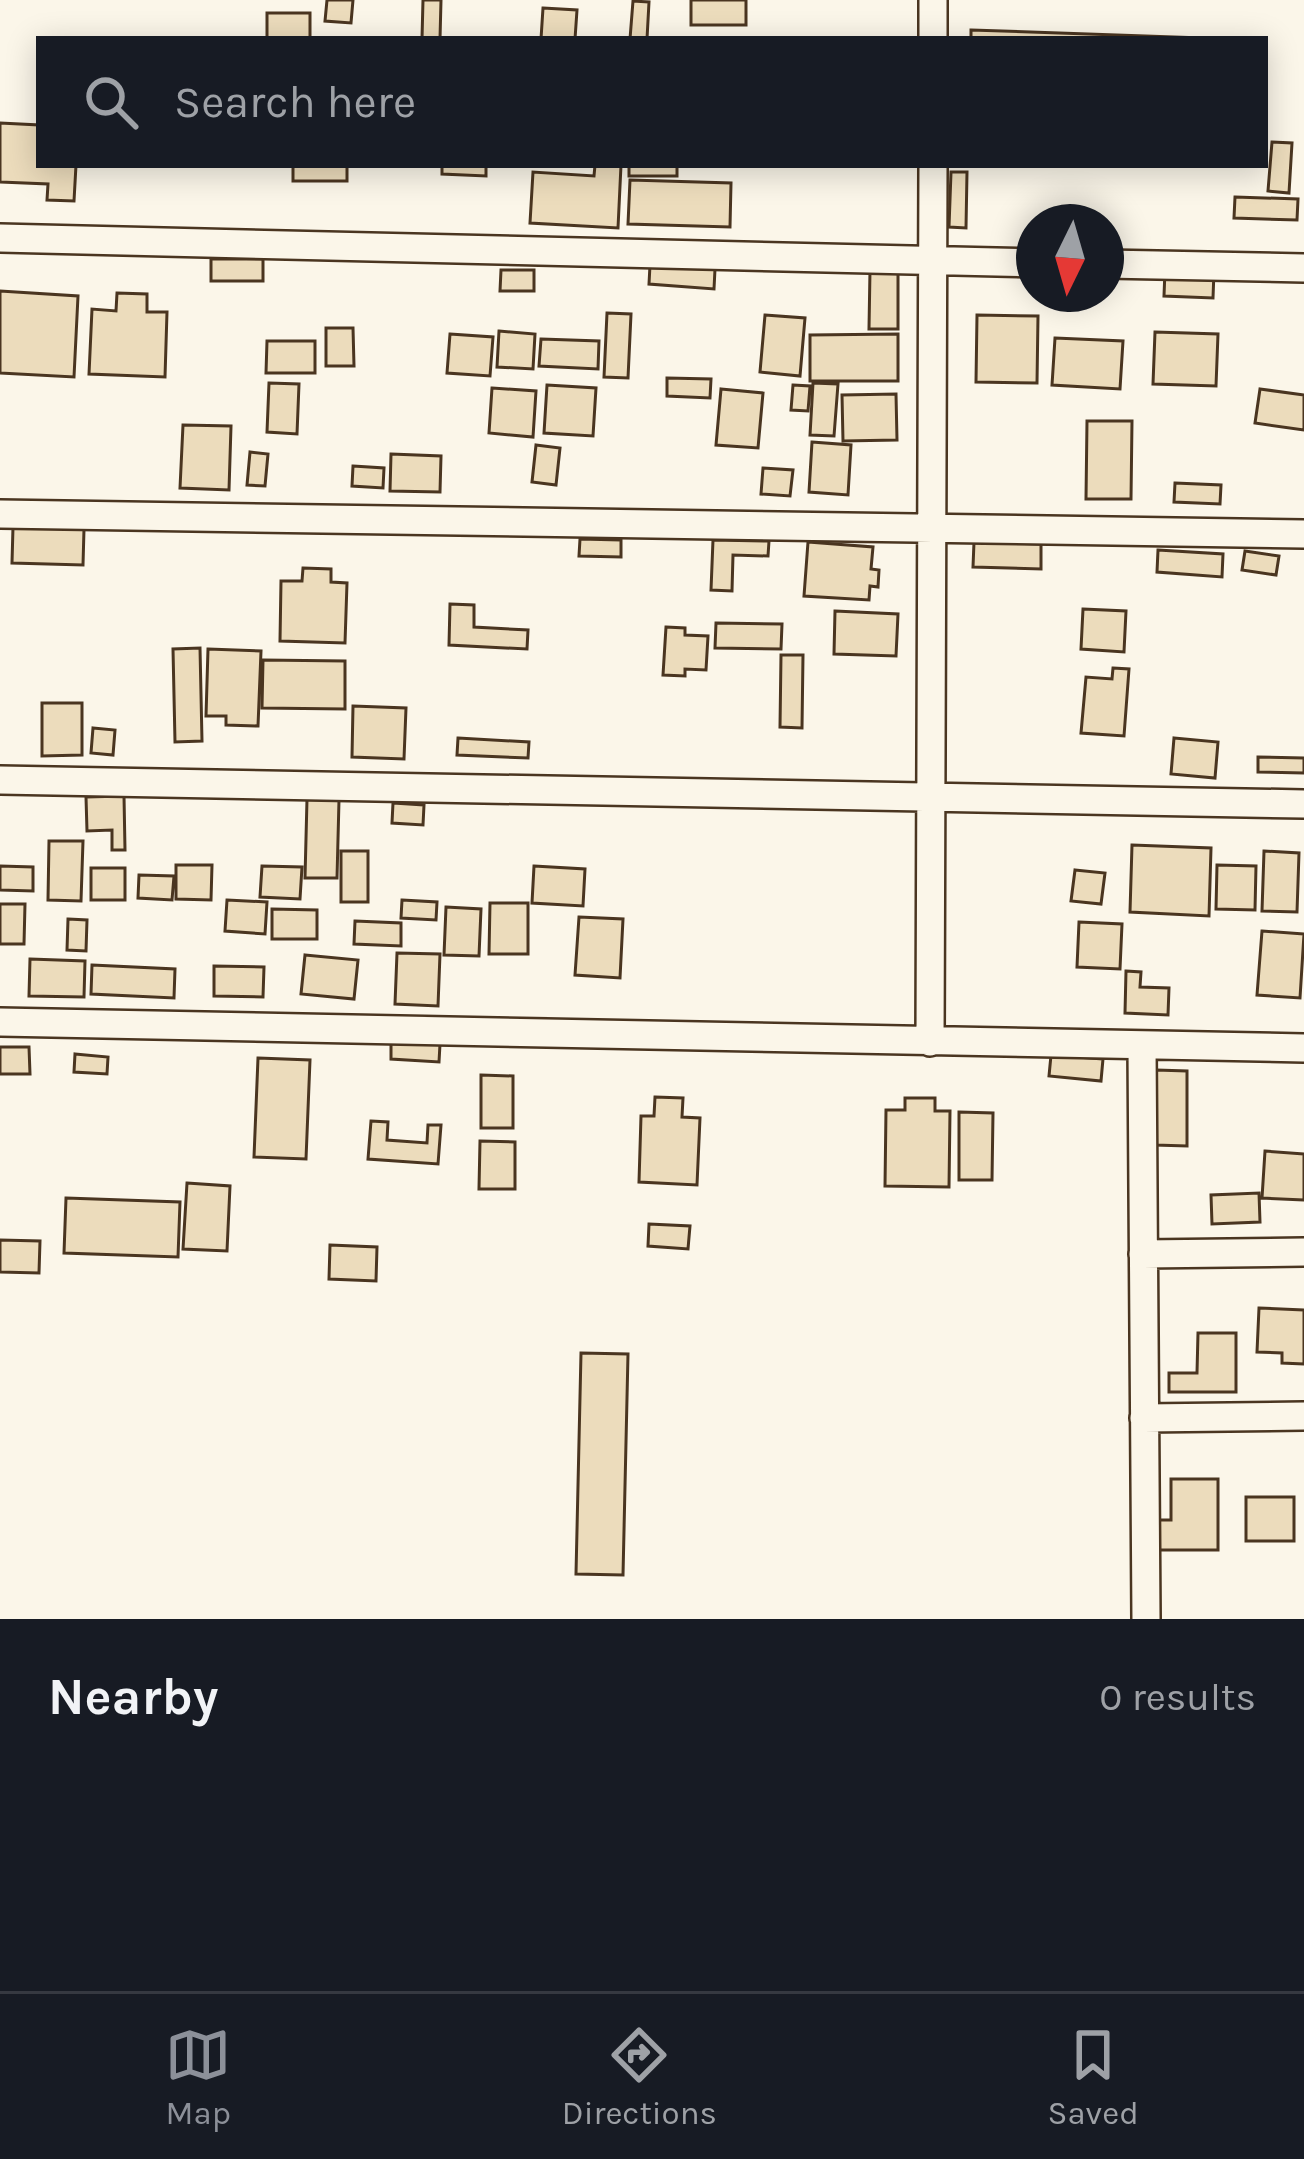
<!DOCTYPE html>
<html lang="en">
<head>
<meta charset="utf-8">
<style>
  body { margin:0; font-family:Karla,sans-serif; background:#20242c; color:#f1f3f6 }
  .compass { position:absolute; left:1016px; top:204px; width:108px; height:108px; border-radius:50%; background:#171b24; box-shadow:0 6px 30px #0003; rotate:185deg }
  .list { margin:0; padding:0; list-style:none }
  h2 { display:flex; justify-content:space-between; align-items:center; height:156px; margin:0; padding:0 48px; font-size:51px }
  h2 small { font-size:39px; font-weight:400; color:#9ea1a6 }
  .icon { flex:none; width:66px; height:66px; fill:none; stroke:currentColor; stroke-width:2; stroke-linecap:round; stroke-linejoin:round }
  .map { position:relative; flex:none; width:1304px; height:1619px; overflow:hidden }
  .search { position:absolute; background:#171b24; box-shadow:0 6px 30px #0003; left:36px; right:36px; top:36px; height:132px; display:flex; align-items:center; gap:30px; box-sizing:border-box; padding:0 42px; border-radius:0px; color:#9ea1a6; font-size:45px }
  .sheet { height:372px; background:#171b24 }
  nav { display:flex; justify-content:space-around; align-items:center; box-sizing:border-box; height:168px; border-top:3px solid #363941; background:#171b24; font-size:33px; color:#9ea1a6 }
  nav a { display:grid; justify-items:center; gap:6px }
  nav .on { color:#8c9099 }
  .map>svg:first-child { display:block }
</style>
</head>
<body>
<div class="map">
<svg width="1304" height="1619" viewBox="0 0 1304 1619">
  <rect width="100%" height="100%" fill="#fbf6e9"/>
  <!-- building -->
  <path fill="#ecdcbc" stroke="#4a3520" stroke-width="3" d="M327,0h26l-2,23 -26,-2z
    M423,0h18l-1,39h-18z
    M691,0h55v25h-55z
    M633,1l16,1 -2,37h-17z
    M543,8l34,2 -2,29h-34z
    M267,13h43v26h-43z
    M971,30l261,9h-261z
    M0,123l39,2v40h37l-2,36 -27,-1 1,-16 -48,-2z
    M1272,142l20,1 -3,50 -21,-2z
    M293,165h54v16h-54z
    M442,165h44v11l-44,-2z
    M595,165h26l-3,63 -88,-5 3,-51 61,4z
    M629,165h48v11h-48z
    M951,172h16l-1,56 -17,-1z
    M630,180l101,3 -1,44 -102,-3z
    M1235,197l63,2 -1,21 -63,-2z
    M211,259h52v22h-52z
    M650,265l65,4 -1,20 -65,-5z
    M501,270h33v21h-34z
    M870,270h28v59h-29z
    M1165,270l49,1 -1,27 -49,-2z
    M0,291l78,5 -4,81 -74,-4z
    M117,293l30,1v18h20l-2,65 -76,-3 3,-65 24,2z
    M607,313l24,1 -3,64 -24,-1z
    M765,315l40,3 -5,58 -40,-4z
    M977,315l61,1 -1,67 -61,-1z
    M326,328h27l1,38h-28z
    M499,331l36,3 -2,35 -36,-2z
    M1155,332l63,2 -2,52 -63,-2z
    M450,334l43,3 -3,39 -43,-3z
    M898,334v47h-88v-46z
    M1055,338l68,3 -3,48 -68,-4z
    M541,339l58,2 -1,28 -59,-3z
    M267,341h48v32h-49z
    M667,378l44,1 -1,19 -43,-2z
    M269,383l30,1 -2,50 -30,-2z
    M813,383l25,1 -4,52 -24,-1z
    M547,385l49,3 -3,48 -49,-3z
    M793,385l17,1 -2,25 -17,-1z
    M492,388l44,3 -3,46 -44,-4z
    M721,389l42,4 -5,55 -42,-3z
    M1260,389l44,6v35l-49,-7z
    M896,394l1,46 -54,1 -1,-46z
    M1087,421h45l-1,78h-45z
    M183,425l48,1 -2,64 -49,-2z
    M812,442l39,3 -3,50 -39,-3z
    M536,445l24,3 -4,37 -24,-3z
    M250,452l18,2 -3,32 -18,-1z
    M391,454l50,2 -1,36 -50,-1z
    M353,466l31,2 -1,20 -31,-2z
    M763,468l30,2 -3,26 -29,-2z
    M1175,483l46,2 -1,19 -46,-2z
    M13,527l71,2 -1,36 -71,-2z
    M580,539l41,1v17l-42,-1z
    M713,540l56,1 -1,15 -35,-1 -1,36 -21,-1z
    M808,542l65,5 -2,22 8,1 -1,17 -8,-1 -1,14 -65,-4z
    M974,542l67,2v25l-68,-2z
    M1158,550l65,4 -1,23 -65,-5z
    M1245,551l34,5 -3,19 -34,-5z
    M303,568l28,1v13l16,1 -2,60 -65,-2 1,-60h21z
    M450,604l24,1v22l54,3 -1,19 -78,-4z
    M1083,609l43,2 -2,41 -43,-3z
    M835,611l63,3 -2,42 -62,-2z
    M716,623l66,1 -1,25 -66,-1z
    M666,627l19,1v7l23,1 -2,34 -21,-1v7l-22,-1z
    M200,648l2,93 -27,1 -2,-93z
    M208,649l53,2 -3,75 -32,-1v-9h-20z
    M781,655h22l-1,73 -22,-1z
    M263,660l82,1v48l-83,-1z
    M1113,668l16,1 -5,67 -43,-3 5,-56 26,2z
    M42,703h40v52l-40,1z
    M353,706l53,2 -2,51 -52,-2z
    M93,728l22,2 -2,25 -22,-2z
    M458,738l71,4 -1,16 -71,-3z
    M1174,738l44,4 -3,36 -44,-4z
    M1258,757l46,1v15l-46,-1z
    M124,796l1,54h-13v-20l-25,1 -1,-34z
    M307,799l32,1 -2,78h-32z
    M393,803l31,2 -1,20 -31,-2z
    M49,841h34l-2,60 -33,-1z
    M1132,845l79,3 -2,68 -79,-4z
    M341,851h27v51h-27z
    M1264,851l35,2 -2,59 -35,-1z
    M176,865h36l-1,35 -35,-1z
    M1217,865l39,1 -1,44 -39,-1z
    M0,866l33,1v24l-33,-1z
    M262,866l40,1 -2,32 -40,-2z
    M534,866l51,3 -2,37 -51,-3z
    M91,868h34v32h-34z
    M1075,870l30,3 -4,31 -30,-3z
    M139,875l35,1 -2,24 -34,-2z
    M227,900l40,2 -2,32 -40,-3z
    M402,900l35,2 -1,18 -35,-2z
    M490,903h38v51h-39z
    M0,904h25l-1,40h-24z
    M446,907l35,2 -2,47 -35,-1z
    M272,909l45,1v29h-45z
    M579,917l44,2 -3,59 -45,-3z
    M68,919l19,1 -1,31 -19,-1z
    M355,921l46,2v23l-47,-2z
    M1079,922l43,2 -2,45 -43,-2z
    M1262,931l42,3 -4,64 -43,-3z
    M397,953l43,1 -2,52 -43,-2z
    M305,955l53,5 -4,39 -53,-5z
    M30,959l55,2 -1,36 -55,-1z
    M92,965l83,4 -1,29 -83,-4z
    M214,966l50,1 -1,30 -49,-1z
    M1126,971l15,1 -1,15 29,1 -1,27 -43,-2z
    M391,1042l49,2 -1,18 -48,-3z
    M0,1047h29l1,27h-30z
    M75,1054l33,3 -1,17 -33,-2z
    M1051,1055l52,4 -2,22 -52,-5z
    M258,1058l52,2 -4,99 -52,-2z
    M1156,1070l31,1v75l-32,-1z
    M481,1075l32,1v52h-32z
    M655,1097l28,1 -1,19 18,1 -3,67 -58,-3 2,-66h13z
    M905,1098h30v13h15l-1,76 -64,-1 1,-76h19z
    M959,1112l34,1 -1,67h-33z
    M371,1121l17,1 -1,18 40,3 1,-18h13l-3,39 -70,-5z
    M480,1141l35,1v47h-36z
    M1265,1151l39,3v46l-42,-2z
    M187,1183l43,3 -3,65 -44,-2z
    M1259,1193l1,29 -48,2 -1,-29z
    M66,1198l114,4 -2,55 -114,-4z
    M649,1224l41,2 -2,23 -40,-3z
    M0,1240l40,1 -1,32 -39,-1z
    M330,1245l47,2 -1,34 -47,-2z
    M1259,1308l45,2v54l-22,-1v-10l-25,-1z
    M1198,1333h38v59h-67v-19h28z
    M581,1353l47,1 -5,221 -47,-1z
    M1171,1479h47v71h-66v-30h19z
    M1246,1497h48v44h-48z"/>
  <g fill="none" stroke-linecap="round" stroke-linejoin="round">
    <!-- minor casing -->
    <g stroke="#4a3520" stroke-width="32">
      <path id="minor" d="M933,0v39
        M0,238l1034,25
        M1106,264l198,4
        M0,514l1304,20
        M0,780l1304,24
        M0,1022l1304,26
        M930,1042l3,-877
        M1142,1047l4,572
        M1143,1254l161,-2
        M1144,1418l160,-2"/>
    </g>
    <!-- minor -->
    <use href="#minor" stroke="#fbf6e9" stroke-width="27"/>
  </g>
</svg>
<svg class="compass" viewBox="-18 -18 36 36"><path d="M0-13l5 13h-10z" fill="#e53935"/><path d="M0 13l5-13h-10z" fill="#9ea1a6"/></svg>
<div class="search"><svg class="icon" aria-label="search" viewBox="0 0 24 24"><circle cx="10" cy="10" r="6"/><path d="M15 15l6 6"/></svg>Search here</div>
</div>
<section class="sheet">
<h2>Nearby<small>0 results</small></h2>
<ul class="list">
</ul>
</section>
<nav>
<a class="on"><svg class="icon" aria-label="map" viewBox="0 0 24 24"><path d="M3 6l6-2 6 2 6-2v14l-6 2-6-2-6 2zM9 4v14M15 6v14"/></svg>Map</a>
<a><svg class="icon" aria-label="directions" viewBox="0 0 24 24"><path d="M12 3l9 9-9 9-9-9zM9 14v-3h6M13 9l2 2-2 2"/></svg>Directions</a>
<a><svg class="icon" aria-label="saved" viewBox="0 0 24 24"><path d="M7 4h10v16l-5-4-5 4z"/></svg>Saved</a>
</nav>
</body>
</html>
